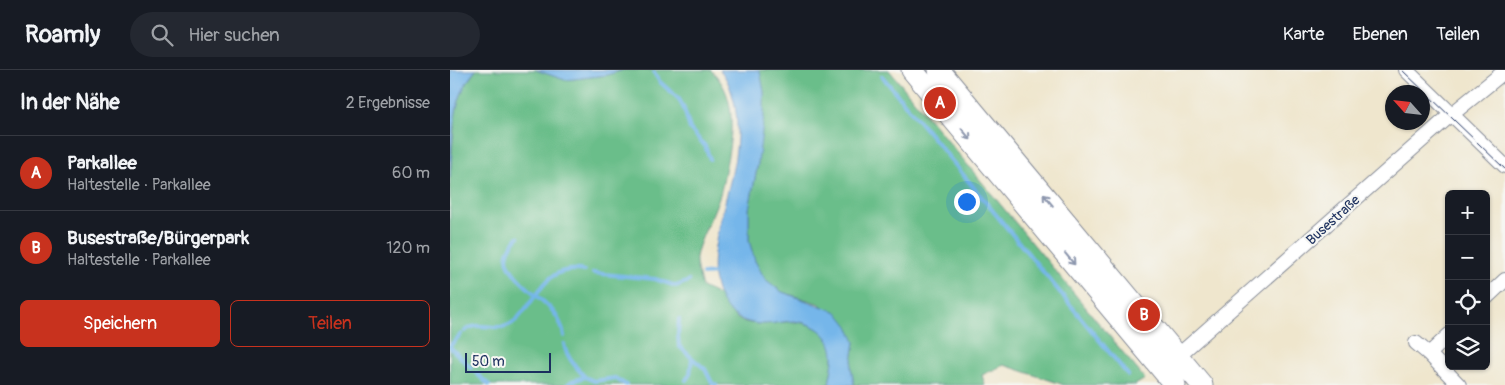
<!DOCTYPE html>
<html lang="de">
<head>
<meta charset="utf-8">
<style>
  body { margin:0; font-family:Pangolin,sans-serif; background:#242831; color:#f1f3f6 }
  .controls { position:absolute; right:15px; bottom:15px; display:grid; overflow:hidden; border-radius:8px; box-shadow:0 1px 4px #0004 }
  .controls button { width:45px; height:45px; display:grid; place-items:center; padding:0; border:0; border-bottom:1px solid #363941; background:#171b24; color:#f1f3f6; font:25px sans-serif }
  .compass { position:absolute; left:935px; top:15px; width:45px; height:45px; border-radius:50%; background:#171b24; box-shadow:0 1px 4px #0004; rotate:297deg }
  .scale { position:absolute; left:15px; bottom:12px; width:86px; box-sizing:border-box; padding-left:5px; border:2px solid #1b2f5e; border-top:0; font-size:14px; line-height:18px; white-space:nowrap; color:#1b2f5e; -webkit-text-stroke:4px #f6f6f2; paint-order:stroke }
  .you { position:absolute; left:516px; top:131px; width:18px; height:18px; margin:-12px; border:4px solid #fff; border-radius:50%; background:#1a73e8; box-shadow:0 0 0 8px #1a73e833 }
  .badge { display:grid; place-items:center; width:32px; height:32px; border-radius:50%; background:#c8321e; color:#fff; font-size:16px; font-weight:700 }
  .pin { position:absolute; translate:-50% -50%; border:2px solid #fff; box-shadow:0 1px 5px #0006 }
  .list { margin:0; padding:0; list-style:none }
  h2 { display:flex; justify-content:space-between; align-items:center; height:65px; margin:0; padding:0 20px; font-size:21px }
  h2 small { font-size:16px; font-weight:400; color:#9ea1a6 }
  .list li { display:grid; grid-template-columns:32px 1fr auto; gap:15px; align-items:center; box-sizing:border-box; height:75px; padding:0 20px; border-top:1px solid #363941 }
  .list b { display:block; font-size:19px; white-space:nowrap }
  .list p { margin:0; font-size:16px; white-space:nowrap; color:#9ea1a6 }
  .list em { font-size:16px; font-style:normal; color:#9ea1a6 }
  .actions { display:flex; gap:10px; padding:15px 20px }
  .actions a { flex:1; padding:11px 0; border:1px solid #c8321e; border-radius:8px; text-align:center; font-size:18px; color:#c8321e }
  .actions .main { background:#c8321e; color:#fff }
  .icon { flex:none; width:28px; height:28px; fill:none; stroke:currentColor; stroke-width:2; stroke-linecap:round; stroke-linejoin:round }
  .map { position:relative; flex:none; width:1055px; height:315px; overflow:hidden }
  header { display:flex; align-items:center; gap:30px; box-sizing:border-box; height:70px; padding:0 25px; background:#171b24; border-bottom:1px solid #363941 }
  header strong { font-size:24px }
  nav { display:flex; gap:28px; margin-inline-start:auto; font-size:18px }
  .search { width:350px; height:45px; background:#242831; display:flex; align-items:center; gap:12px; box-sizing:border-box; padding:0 18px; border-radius:28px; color:#9ea1a6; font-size:19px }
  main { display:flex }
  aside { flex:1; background:#171b24 }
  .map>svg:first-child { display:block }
</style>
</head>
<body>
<header>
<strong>Roamly</strong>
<div class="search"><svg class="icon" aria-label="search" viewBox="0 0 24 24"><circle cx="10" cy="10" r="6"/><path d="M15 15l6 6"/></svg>Hier suchen</div>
<nav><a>Karte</a><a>Ebenen</a><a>Teilen</a></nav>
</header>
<main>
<aside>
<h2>In der Nähe<small>2 Ergebnisse</small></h2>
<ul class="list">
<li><span class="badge">A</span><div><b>Parkallee</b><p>Haltestelle · Parkallee</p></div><em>60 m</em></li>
<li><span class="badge">B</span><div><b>Busestraße/Bürgerpark</b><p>Haltestelle · Parkallee</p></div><em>120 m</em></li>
</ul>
<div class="actions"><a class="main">Speichern</a><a>Teilen</a></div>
</aside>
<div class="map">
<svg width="1055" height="315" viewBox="0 0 1055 315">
  <rect width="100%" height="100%" fill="#f6f6f2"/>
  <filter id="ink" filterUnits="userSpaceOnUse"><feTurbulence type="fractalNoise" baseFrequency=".02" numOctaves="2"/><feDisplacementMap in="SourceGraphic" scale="10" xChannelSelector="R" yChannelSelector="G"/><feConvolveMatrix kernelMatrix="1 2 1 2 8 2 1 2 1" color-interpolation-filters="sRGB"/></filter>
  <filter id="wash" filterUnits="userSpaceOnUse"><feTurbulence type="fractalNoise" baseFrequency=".0096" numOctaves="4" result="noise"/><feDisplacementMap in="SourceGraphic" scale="20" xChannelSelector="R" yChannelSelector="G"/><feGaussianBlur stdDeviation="1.12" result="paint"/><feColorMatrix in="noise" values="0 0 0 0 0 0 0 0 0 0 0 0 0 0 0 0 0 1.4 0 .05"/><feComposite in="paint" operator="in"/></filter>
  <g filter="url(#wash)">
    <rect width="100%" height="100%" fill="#efe6cd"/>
    <!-- forest -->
    <path fill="#6bbe8a" stroke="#437674" d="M26,0h60l29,10 42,-5 16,-5h88c28,27 21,66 14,101 -2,9 -3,20 -7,29 -6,18 -19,40 -22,57 -1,9 4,21 6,30 5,3 13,5 17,9 8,10 11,20 23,25 14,5 28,2 43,1 23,-2 49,9 48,36 0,9 -3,18 -4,27h-379v-207l5,-61 4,-17 5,-13z
      M309,0h130l256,309 -10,6h-71l-60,-20 -22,10 3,10h-131l-3,-18 4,-25 -35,-38 -38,-12 -18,-13 -9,-18 -6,-20v-32l9,-46 6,-71z"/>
    <!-- water -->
    <path fill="#75b6ea" stroke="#4872a4" d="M0,0h26c-26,28 -23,72 -26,108z
      M86,0h87l-16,5 -42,5z
      M270,0h39l1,1 4,21v23l-6,48 -9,46v32l6,20 10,18 17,13 55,20 11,14 7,16 -4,25 3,18h-25c1,-8 4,-18 4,-26 1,-23 -18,-36 -39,-38 -10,0 -20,3 -30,3 -30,0 -46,-19 -50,-47 -3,-19 3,-41 7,-60 10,-38 22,-77 13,-116 -3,-11 -6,-22 -14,-31z"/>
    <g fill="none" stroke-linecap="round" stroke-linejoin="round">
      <!-- stream -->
      <path stroke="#75b6ea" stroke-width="4" d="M204,3l6,9 19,17 5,10 6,20 15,17 5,13
        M432,6l246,299
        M68,167c-5,6 -10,12 -11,20 0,20 38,42 48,57 4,5 8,15 9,22
        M143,203l62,6 21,7 13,-5
        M253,204l15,-1
        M229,249l-1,16 1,11 13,12 -2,16 -4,6
        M15,261c16,-13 35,5 51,-11 23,-22 29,-57 68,-49
        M114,274c2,13 13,24 21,33
        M0,276l11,-12
        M0,277l21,21
        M242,288l13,11 7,14 4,2
        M26,303l13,12
        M117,315l5,-4 13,-4 9,4 21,-3 11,7"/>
    </g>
  </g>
  <g filter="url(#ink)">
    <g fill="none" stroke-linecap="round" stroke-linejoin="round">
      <!-- minor casing -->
      <g stroke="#858a96" stroke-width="16">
        <path id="minor" d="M956,0l99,96
          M1036,228l19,-18
          M999,265l-20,19 30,31
          M966,273l13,11
          M722,291l274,-242 59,-48"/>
      </g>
      <!-- primary casing -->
      <g stroke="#858a96" stroke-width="23">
        <path id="primary" d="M462,0l263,315
          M489,0l263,315"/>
      </g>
      <!-- minor -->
      <use href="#minor" stroke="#fff" stroke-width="14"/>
      <!-- primary -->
      <use href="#primary" stroke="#fff" stroke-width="21"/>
      <!-- tram -->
      <path stroke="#1b2f5e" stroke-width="1" d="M952,0l103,99"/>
    </g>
    <!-- one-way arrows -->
    <defs><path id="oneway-shaft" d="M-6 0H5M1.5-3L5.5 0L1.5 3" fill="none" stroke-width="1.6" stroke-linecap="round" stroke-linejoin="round" transform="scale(1.25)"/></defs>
    <g stroke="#8d97ae">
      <use href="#oneway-shaft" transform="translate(516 64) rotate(50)"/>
      <use href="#oneway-shaft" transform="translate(598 130) rotate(-130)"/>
      <use href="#oneway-shaft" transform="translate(620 189) rotate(50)"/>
    </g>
  </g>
  <g text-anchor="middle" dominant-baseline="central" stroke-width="4" stroke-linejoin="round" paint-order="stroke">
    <!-- street labels -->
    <g font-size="14" fill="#1b2f5e" stroke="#f6f6f2">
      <text transform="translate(883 150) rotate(-42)">Busestraße</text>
    </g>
  </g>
</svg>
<div class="controls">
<button>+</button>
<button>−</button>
<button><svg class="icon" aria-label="locate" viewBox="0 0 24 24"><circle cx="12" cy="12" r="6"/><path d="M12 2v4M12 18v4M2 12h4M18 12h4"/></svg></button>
<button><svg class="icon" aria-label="layers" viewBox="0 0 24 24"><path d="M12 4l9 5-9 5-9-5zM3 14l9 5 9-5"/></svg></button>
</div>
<svg class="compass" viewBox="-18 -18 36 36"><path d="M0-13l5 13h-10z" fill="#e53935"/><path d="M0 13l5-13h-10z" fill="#9ea1a6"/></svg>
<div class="scale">50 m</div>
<div class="you"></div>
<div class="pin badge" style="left:490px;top:33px">A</div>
<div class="pin badge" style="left:694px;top:245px">B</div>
</div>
</main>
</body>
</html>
